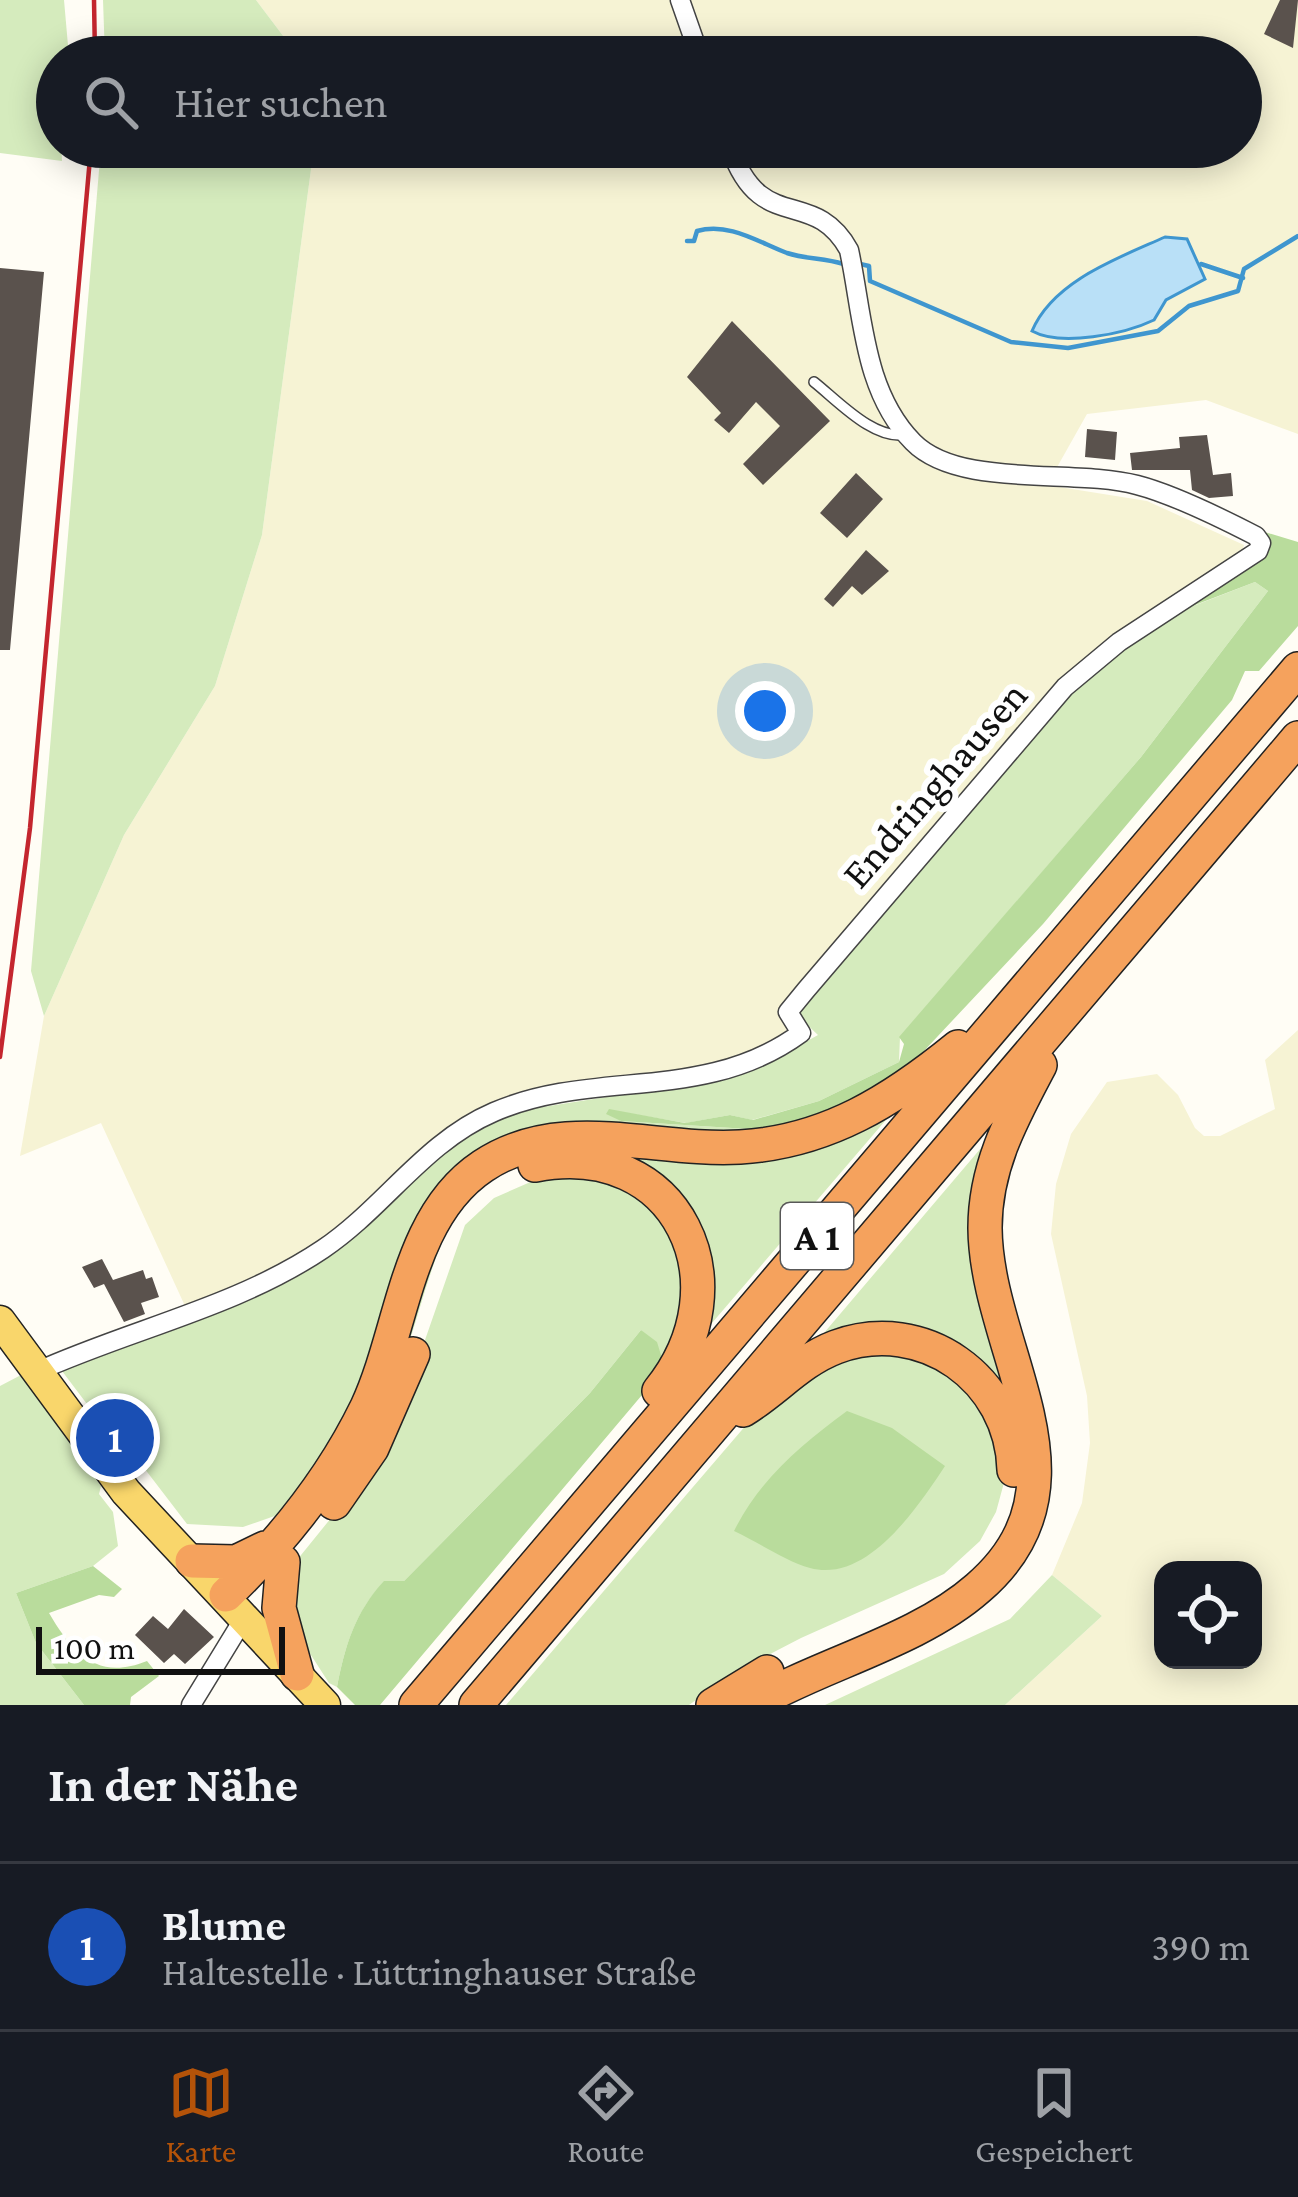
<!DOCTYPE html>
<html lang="de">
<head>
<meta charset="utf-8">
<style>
  body { margin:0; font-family:"Crimson Pro",serif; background:#20242c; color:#f1f3f6 }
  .controls { position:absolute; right:36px; bottom:36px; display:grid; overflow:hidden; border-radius:24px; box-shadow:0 6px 30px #0003 }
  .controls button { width:108px; height:108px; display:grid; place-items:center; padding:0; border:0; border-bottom:3px solid #363941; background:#171b24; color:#f1f3f6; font:60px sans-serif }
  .scale { position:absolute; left:36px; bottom:30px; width:249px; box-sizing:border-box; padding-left:12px; border:6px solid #111; border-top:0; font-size:33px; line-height:42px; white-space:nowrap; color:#111; -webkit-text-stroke:9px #fff; paint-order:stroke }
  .you { position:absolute; left:765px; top:711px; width:42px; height:42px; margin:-30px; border:9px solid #fff; border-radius:50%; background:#1a73e8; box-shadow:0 0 0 18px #1a73e833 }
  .badge { display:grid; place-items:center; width:78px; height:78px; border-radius:50%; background:#b45309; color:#fff; font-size:39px; font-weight:700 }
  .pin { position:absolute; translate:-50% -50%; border:6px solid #fff; box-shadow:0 3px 12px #0006 }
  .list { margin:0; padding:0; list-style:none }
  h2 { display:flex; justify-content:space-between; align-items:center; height:156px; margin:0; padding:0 48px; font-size:51px }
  h2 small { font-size:39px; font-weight:400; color:#9ea1a6 }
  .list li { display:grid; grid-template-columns:78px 1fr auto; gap:36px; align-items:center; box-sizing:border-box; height:168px; padding:0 48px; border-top:3px solid #363941 }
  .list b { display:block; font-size:45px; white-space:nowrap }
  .list p { margin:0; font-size:39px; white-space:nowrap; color:#9ea1a6 }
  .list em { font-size:39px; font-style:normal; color:#9ea1a6 }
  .icon { flex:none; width:66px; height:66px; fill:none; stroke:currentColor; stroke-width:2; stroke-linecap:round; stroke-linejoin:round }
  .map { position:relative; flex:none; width:1298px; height:1705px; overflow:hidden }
  .search { position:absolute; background:#171b24; box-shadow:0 6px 30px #0003; left:36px; right:36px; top:36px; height:132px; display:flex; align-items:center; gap:30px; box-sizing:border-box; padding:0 42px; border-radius:66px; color:#9ea1a6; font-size:45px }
  .sheet { height:324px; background:#171b24 }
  nav { display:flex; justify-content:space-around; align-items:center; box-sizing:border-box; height:168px; border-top:3px solid #363941; background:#171b24; font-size:33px; color:#9ea1a6 }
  nav a { display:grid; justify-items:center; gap:6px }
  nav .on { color:#b45309 }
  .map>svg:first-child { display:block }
</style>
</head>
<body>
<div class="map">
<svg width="1298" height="1705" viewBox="0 0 1298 1705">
  <rect width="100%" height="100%" fill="#fffdf5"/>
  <!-- farmland -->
  <path fill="#f6f3d4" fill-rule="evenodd" d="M256,0h1042v434l-92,-34 -119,14 -40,71 100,16 97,44 -2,8 -456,472v7l-46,28 -171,28 -248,156 -68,36 -68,26 -84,-183 -81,33 24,-140 80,-181 91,-149 47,-151 52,-388h927v-90h-942z
    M1298,1030v675h-293l97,-89 -50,-41 30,-72 8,-60 -3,-47 -36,-162 5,-50 15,-50 36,-52 50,-8 21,21 17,33 9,8h16l55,-27 -10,-49zM1163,1570h90v90h-90z"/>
  <!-- green -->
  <path fill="#d5ebbd" d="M0,0h64l5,57h-12l5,104 -62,-8z
    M103,0h153l43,57h-194z
    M101,147h213l-52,388 -47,151 -91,149 -80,181 -13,-45z
    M1255,582l13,9 -127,166 -241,280 -1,25 -80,39 -67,19 -22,-5 -44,8 -77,-13 12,11 161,10 -300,24 -143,286 -53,71 -43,15 -56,-3 -59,-77 3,-4 -38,-31 -31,-41 203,-82 182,-143 64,-34 197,-31 58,-17 52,-29 -20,-19 2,-10 268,-317 124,-92 4,8z
    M897,1107l-197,230c14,-56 2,-102 -35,-145 -21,-26 -58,-37 -91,-38 -125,-4 -137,107 -168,198 -11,32 -25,62 -41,93l-8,-5c17,-32 33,-65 44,-101 14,-43 23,-90 48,-129 71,-107 215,-45 319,-60 49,-6 87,-34 129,-43z
    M998,1128c-15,45 -23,89 -17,136 14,111 101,224 -7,318 -37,32 -87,48 -131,67 -37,16 -72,35 -106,56h-11c75,-48 218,-86 268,-154 93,-124 -48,-267 -187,-198z
    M568,1174l61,15 34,32 24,63 -18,83 -28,-37 -51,63 -186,188 -20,1c-29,30 -39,64 -47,105l-8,-4 -38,-59 6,-64 47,-58 73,-139 48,-138 29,-27 41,-18z
    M884,1345l85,34 39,89 -12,44 -16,29 -36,33 -143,64 -69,36 -43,31h-183l241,-281 43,-43z
    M21,1375l80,111 -2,8 14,18 5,34 -25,20 -77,27 20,50 48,62h-84v-319z
    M1052,1575l50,41 -97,89h-180l185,-86z"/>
  <!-- forest -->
  <path fill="#b9dc9c" d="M1255,529l43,13v84l-39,45h-14l-13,29 -189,224 -151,161 -110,46 -161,-10 -15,-7 3,-5 76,14 45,-8 23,5 66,-19 80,-39 5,-18 -5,-7 242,-280 127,-166 -13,-9 -60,23 -3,-8 73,-42z
    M641,1330l16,12 7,23 -22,30 -262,310h-25l-18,-18c8,-41 18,-75 47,-106h20l186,-188z
    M847,1411l45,17 53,38c-26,39 -77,118 -135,102 -25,-7 -52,-26 -76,-37 26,-52 67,-86 113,-120z
    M93,1566l29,23 -8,8 -15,-2 -50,18c24,41 49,68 98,48l12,15 -28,21 -1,8h-46l-48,-62 -20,-50z"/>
  <!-- water -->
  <path fill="#b9e0f7" stroke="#3f96cf" stroke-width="3" d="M1165,237l22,2 18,40 -39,21 -12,20c-29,14 -93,27 -122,11 21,-50 86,-73 133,-94z"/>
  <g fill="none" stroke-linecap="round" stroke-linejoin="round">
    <!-- stream -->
    <path stroke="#3f96cf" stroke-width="4.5" d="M687,241h7l3,-10c32,-9 61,11 90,22 18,6 39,5 56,11
      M860,264l9,2 1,15 141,61 57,6 90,-17 31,-25 49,-15 6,-22 54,-33
      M1201,264l42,14"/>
  </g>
  <!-- building -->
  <path fill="#5a524d" d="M1280,0h18l-5,48 -29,-14z
    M0,268l44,4 -34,378h-10z
    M732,321l98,100 -67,64 -20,-21 37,-38 -24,-24 -27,31 -15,-13 7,-7 -34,-36z
    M1087,429l30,3 -2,28 -30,-3z
    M1207,435l6,40 18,-2 2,23 -24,2 -17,-8 -2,-20h-58l-2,-17 50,-5 -1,-11z
    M856,473l27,26 -36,39 -27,-25z
    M866,550l23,21 -27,24 -10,-9 -19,21 -9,-8z
    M102,1259l11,21 30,-10 3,9 6,-2 7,20 -18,6 4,11 -21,8 -20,-38 -10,4 -12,-21z
    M184,1609l30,28 -29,27 -11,-10 -10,9 -29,-28 18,-19 15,13z"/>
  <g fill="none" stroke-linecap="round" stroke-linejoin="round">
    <!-- lane casing -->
    <g stroke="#444" stroke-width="12">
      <path id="lane" d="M814,382c23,18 61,60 93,52"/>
    </g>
    <!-- street casing -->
    <g stroke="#444" stroke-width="21">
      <path id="street" d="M680,0l20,57
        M36,1372c95,-43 201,-65 287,-123 62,-42 101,-107 171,-137 102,-44 210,-8 307,-79l-13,-21 18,-22 259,-303 54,-45 139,-91 3,-8 -5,-7c-33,-17 -84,-42 -119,-51 -63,-17 -178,4 -224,-43 -50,-51 -50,-128 -64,-192 -36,-65 -88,-13 -119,-103
        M191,1705l55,-90"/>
    </g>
    <!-- primary casing -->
    <g stroke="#222" stroke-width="33">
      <path id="primary" d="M0,1321l126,171 199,213"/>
    </g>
    <!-- highway casing -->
    <g stroke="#222" stroke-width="36">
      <path id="highway" d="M535,1165c143,-28 211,119 124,226
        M743,1410c33,-20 56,-49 93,-63 87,-32 176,32 178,123
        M334,1503l38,-55 41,-94
        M192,1561l44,1 29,-14
        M283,1562l-4,46 18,66
        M226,1595c56,-54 107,-118 141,-188 36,-77 39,-190 116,-241 78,-52 171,-14 257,-19 87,-5 153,-47 218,-100
        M416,1705l882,-1036
        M476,1705l822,-967
        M713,1705l54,-33
        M751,1705c70,-41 167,-64 227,-117 122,-105 8,-235 7,-360 0,-62 27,-110 55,-163"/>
    </g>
    <!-- lane -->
    <use href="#lane" stroke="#fff" stroke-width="9"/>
    <!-- street -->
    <use href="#street" stroke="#fff" stroke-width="18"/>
    <!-- primary -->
    <use href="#primary" stroke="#f9d66b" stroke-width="30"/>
    <!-- highway -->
    <use href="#highway" stroke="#f5a25d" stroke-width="33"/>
    <!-- rail -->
    <path stroke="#c4262e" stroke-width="4.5" d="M94,0l1,57
      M0,1057l30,-229 61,-681"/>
  </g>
  <g text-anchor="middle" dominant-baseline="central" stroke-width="12" stroke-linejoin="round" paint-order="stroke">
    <!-- shield labels -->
    <rect fill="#fff" stroke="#585858" stroke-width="3" x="781" y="1203" width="72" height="66" rx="9"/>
    <g font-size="39" font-weight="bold" fill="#111">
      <text x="817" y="1236">A 1</text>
    </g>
    <!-- street labels -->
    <g font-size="42" fill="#111" stroke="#fff">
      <text transform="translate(934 784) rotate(-49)">Endringhausen</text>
    </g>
  </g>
</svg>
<div class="controls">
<button><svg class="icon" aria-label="locate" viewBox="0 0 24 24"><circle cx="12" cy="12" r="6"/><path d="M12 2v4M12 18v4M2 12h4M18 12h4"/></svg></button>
</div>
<div class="scale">100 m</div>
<div class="you"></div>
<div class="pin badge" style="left:115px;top:1438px;background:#1a4fb4">1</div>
<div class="search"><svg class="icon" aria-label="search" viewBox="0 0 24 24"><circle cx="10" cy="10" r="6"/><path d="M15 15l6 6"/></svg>Hier suchen</div>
</div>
<section class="sheet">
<h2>In der Nähe<small></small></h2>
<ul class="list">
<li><span class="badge" style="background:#1a4fb4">1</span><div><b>Blume</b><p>Haltestelle · Lüttringhauser Straße</p></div><em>390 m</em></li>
</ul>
</section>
<nav>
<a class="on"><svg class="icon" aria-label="map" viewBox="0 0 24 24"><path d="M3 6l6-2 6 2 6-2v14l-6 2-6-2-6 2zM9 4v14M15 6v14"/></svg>Karte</a>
<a><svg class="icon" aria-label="directions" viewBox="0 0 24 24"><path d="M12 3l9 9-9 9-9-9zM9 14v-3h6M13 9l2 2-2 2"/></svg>Route</a>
<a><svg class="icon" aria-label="saved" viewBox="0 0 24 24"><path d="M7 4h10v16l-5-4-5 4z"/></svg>Gespeichert</a>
</nav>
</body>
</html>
